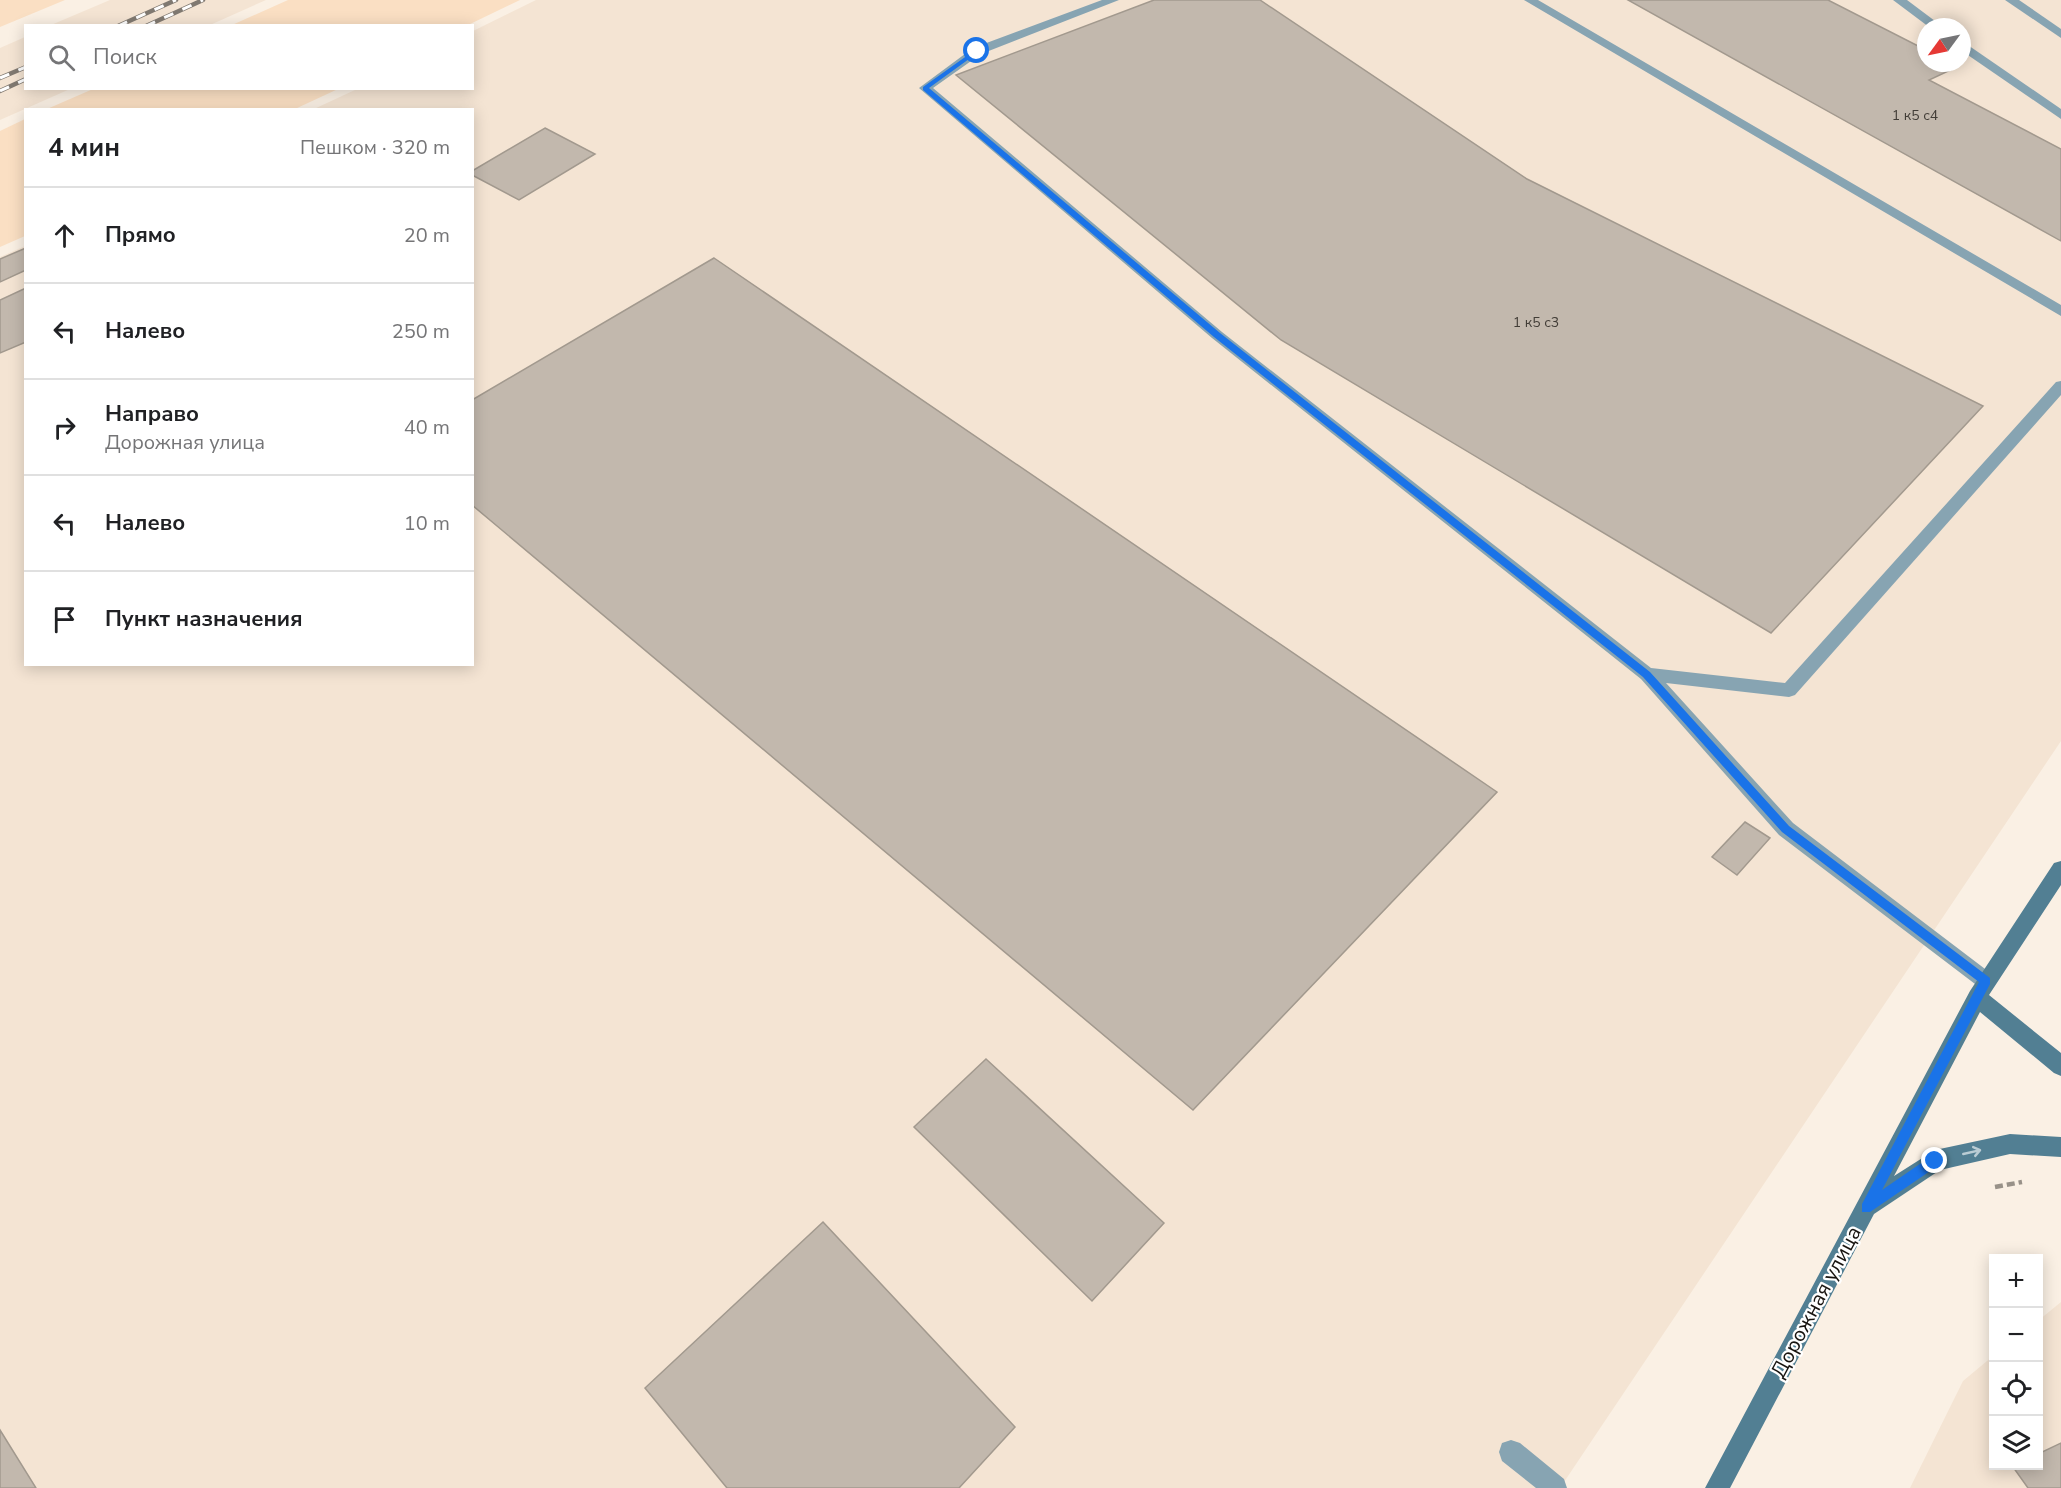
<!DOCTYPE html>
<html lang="ru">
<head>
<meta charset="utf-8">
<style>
  body { margin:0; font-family:"Nunito Sans",sans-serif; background:#f6f6f6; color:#202124 }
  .controls { position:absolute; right:18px; bottom:18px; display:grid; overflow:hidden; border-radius:0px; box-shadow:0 3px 15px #0003 }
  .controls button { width:54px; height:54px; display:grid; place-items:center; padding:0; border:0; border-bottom:2px solid #e0e0e0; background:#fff; color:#202124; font:30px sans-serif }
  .compass { position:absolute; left:1917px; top:18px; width:54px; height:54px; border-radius:50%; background:#fff; box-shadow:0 3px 15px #0003; rotate:237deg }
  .stop { position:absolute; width:18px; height:18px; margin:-14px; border:4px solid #1a73e8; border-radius:50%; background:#fff }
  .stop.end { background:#1a73e8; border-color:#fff; box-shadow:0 2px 6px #0008 }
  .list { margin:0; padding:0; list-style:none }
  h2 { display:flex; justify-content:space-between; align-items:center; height:78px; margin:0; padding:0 24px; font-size:26px }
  h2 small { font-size:20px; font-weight:400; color:#757577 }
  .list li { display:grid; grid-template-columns:39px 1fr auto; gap:18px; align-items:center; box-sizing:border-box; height:96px; padding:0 24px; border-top:2px solid #e0e0e0 }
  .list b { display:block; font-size:22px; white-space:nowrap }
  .list p { margin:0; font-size:20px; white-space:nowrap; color:#757577 }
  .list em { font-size:20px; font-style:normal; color:#757577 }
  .icon { flex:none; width:33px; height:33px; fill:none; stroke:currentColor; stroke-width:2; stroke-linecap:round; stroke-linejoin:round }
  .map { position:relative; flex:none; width:2061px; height:1488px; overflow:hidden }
  .search { position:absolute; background:#fff; box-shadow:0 3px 15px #0003; left:24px; top:24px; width:450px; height:66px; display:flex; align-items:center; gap:15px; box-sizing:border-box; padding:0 21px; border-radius:0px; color:#757577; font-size:22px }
  .panel { position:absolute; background:#fff; box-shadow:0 3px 15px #0003; left:24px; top:108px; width:450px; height:558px; border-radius:0px }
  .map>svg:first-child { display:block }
</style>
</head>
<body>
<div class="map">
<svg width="2061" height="1488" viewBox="0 0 2061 1488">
  <rect width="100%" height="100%" fill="#faf0e4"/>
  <!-- built -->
  <path fill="#f4e4d3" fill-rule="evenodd" d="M110,0h156l-56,25h-159z
    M536,0h1525v741l-501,747h-1560v-1231l25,-11 1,418h446v-554l-158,-1 43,-20 115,-1 1,-57zM1926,27h36v36h-36z
    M25,37l1,51 44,1 -70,31v-72z
    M2061,1302v186h-151l53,-107 30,-25 1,110h44l1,-146z"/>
  <!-- green -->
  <path fill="#fadfc3" d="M0,0h65l-65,27z
    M288,0h232l-52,25h-236z
    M93,89v-1l245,1 -43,20h-248z
    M25,119v117l-25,11v-116z"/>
  <!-- building -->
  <path fill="#c2b8ad" stroke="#a2998e" stroke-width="1.5" d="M1154,0h106l267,179 456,227 -212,227 -490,-293 -325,-265z
    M1628,0h200l98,50v13h24l7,4 -28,13 132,69v92z
    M545,128l50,26 -76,46 -47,-25v-4z
    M26,248v22l-26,12v-23z
    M714,258l783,534 -304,318 -721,-605v-105z
    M26,288v54l-26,11v-53z
    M1745,822l25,16 -33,37 -25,-18z
    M986,1059l178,164 -72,78 -178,-174z
    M823,1222l192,205 -56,61h-232l-82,-100z
    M0,1430l36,58h-36z
    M2061,1443v45h-33l-15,-21 25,-1v-12z"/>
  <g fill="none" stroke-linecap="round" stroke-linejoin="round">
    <!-- path -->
    <path stroke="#989188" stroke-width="4.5" stroke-dasharray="8 4" stroke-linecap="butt" d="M1995,1187l27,-5"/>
    <!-- lane -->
    <path fill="#87a4b2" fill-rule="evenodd" d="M1102,0h17l-138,54 -48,34 289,244 429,336 134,15 271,-301 5,-1v14l-266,300 -6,2 -123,-14 127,140 200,152 3,6 -3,6 -7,3 -7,-3 -200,-152 -138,-156 -429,-341 -293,-250 54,-40z
      M1524,0h14l523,305v11z
      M1893,0h14l36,27h-14z
      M1962,41l99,68v10l-99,-68z
      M1511,1440l9,3 44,36 3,9h-31l-34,-27 -3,-9 3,-9z"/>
    <!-- street -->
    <path fill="#87a4b2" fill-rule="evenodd" d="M2005,0h14l42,29v9z"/>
    <!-- secondary -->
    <path fill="#527f93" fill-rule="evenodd" d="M2061,861v24l-72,110 72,58v23l-7,-3 -74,-61 -86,164 41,-26 75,-16 51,3v20l-51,-3 -70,16 -66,44 -144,274h-25l265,-497 84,-128z"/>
    <!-- rail casing -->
    <g stroke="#807971" stroke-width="4.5">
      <path id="rail" d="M118,26l58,-26
        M146,26l57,-26
        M0,78l26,-11
        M0,91l26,-12"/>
    </g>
    <!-- rail -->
    <use href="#rail" stroke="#fff" stroke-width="3" stroke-dasharray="10" stroke-linecap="butt"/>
  </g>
  <!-- one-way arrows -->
  <defs><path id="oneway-shaft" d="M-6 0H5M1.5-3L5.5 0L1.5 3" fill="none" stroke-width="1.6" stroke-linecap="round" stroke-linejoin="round" transform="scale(1.5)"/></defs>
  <use stroke="#baccd4" href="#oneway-shaft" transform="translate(1972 1152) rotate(-13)"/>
  <!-- route -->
  <path fill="#1a73e8" d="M975,50l5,1 -51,37 291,245 430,339 139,154 201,152v6l-108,206 48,-33h9v8l-69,47h-8v-8l117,-222 -197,-150 -139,-155 -429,-340 -291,-247v-3z"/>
  <g text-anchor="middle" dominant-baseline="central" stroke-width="4.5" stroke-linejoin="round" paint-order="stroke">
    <!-- far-number labels -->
    <g font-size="14" fill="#423d37">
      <text x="1915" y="115">1 к5 с4</text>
      <text x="1536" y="322">1 к5 с3</text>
    </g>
    <!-- near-street labels -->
    <g font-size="21" fill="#181410" stroke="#fff">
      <text transform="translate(1816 1302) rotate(-62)">Дорожная улица</text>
    </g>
  </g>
</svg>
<div class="controls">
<button>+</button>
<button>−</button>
<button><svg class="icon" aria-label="locate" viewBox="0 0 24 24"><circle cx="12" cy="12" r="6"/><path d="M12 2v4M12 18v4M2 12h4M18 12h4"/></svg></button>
<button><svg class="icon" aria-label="layers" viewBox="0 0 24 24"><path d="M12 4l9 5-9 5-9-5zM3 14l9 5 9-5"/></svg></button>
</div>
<svg class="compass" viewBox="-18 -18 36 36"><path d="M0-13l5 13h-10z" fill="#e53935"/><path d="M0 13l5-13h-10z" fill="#757577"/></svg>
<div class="stop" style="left:977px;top:51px"></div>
<div class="stop end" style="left:1935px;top:1161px"></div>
<div class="search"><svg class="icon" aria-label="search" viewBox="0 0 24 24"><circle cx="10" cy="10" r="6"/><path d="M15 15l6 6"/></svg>Поиск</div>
<section class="panel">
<h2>4 мин<small>Пешком · 320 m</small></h2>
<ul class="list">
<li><svg class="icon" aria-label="ahead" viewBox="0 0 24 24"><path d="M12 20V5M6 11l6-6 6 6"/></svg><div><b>Прямо</b></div><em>20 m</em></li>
<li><svg class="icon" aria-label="left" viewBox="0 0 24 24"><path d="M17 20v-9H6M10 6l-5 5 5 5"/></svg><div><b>Налево</b></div><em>250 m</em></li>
<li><svg class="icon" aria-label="right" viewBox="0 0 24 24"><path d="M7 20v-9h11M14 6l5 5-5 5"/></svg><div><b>Направо</b><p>Дорожная улица</p></div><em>40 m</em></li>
<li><svg class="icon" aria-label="left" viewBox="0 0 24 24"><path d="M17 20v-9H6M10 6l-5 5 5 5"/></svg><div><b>Налево</b></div><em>10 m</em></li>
<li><svg class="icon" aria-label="arrive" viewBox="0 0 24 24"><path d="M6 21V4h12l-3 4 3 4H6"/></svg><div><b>Пункт назначения</b></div></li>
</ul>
</section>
</div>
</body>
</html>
